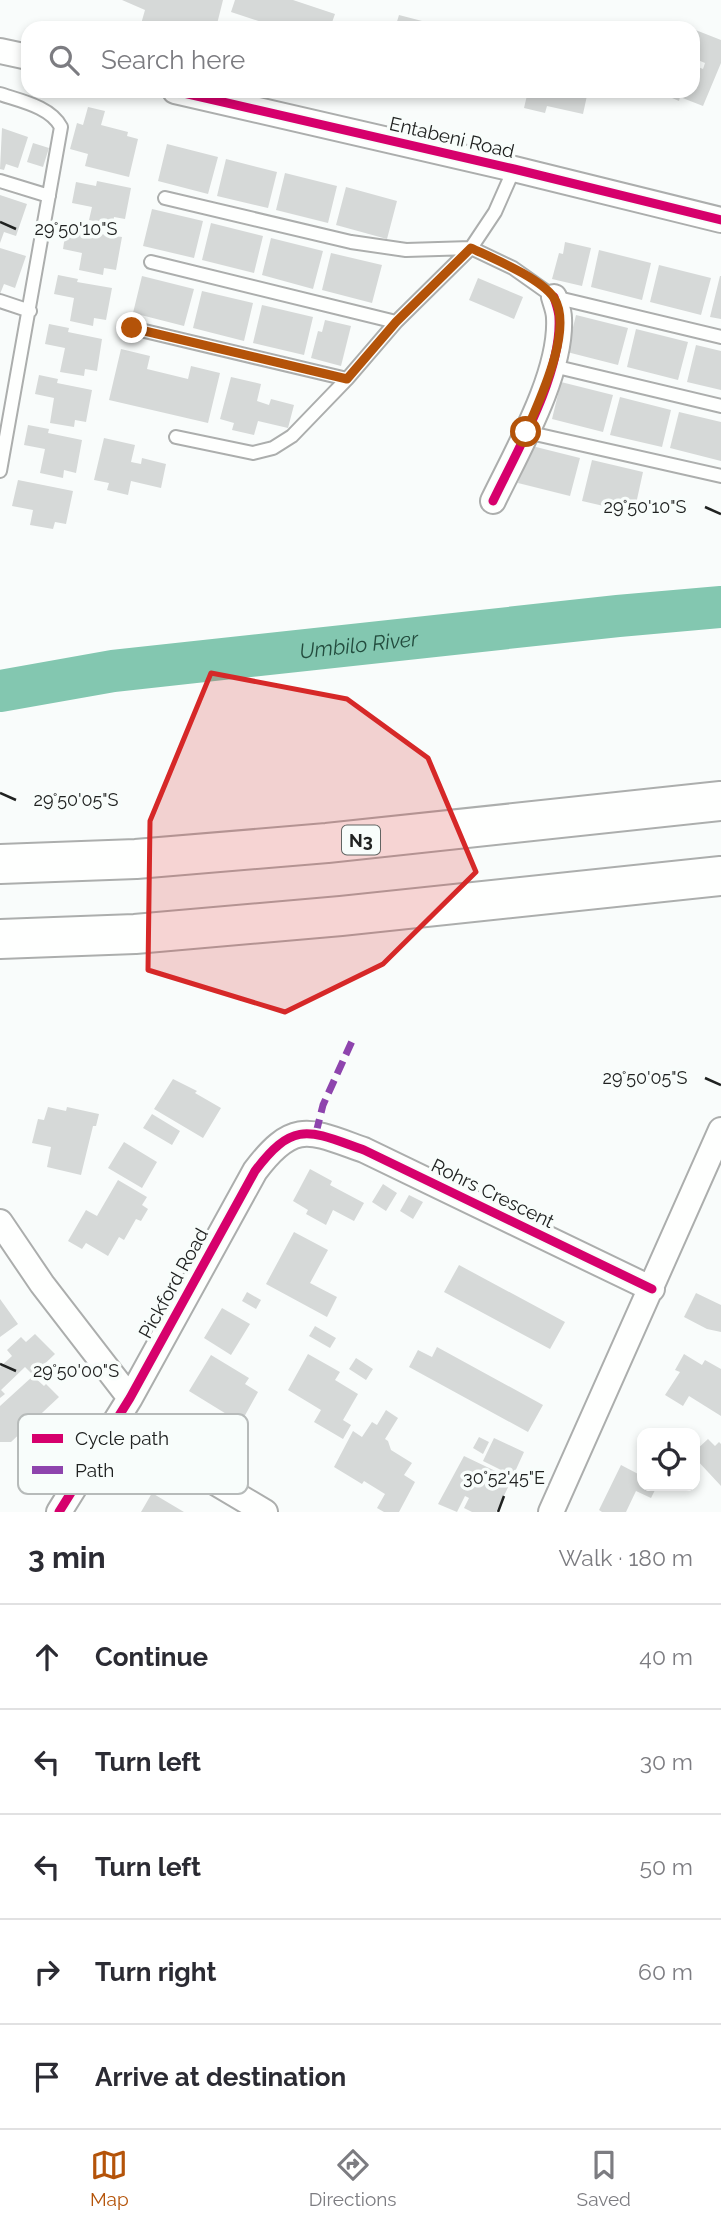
<!DOCTYPE html>
<html lang="en">
<head>
<meta charset="utf-8">
<style>
  body { margin:0; font-family:Raleway,sans-serif; background:#f2f2f3; color:#2b2b33 }
  .controls { position:absolute; right:21px; bottom:21px; display:grid; overflow:hidden; border-radius:14px; box-shadow:0 4px 10px #0003 }
  .controls button { width:63px; height:63px; display:grid; place-items:center; padding:0; border:0; border-bottom:2px solid #e1e1e2; background:#fff; color:#2b2b33; font:35px sans-serif }
  .stop { position:absolute; width:21px; height:21px; margin:-16px; border:5px solid #b45309; border-radius:50%; background:#fff }
  .stop.end { background:#b45309; border-color:#fff; box-shadow:0 2px 7px #0008 }
  .list { margin:0; padding:0; list-style:none }
  h2 { display:flex; justify-content:space-between; align-items:center; height:91px; margin:0; padding:0 28px; font-size:30px }
  h2 small { font-size:23px; font-weight:400; color:#7c7c81 }
  .list li { display:grid; grid-template-columns:46px 1fr auto; gap:21px; align-items:center; box-sizing:border-box; height:105px; padding:0 28px; border-top:2px solid #e1e1e2 }
  .list b { display:block; font-size:26px; white-space:nowrap }
  .list em { font-size:23px; font-style:normal; color:#7c7c81 }
  .icon { flex:none; width:38px; height:38px; fill:none; stroke:currentColor; stroke-width:2; stroke-linecap:round; stroke-linejoin:round }
  .map { position:relative; flex:none; width:721px; height:1512px; overflow:hidden }
  .search { position:absolute; background:#fff; box-shadow:0 4px 10px #0003; left:21px; right:21px; top:21px; height:77px; display:flex; align-items:center; gap:18px; box-sizing:border-box; padding:0 24px; border-radius:21px; color:#7c7c81; font-size:26px }
  .sheet { height:616px; background:#fff }
  nav { display:flex; justify-content:space-around; align-items:center; box-sizing:border-box; height:98px; border-top:2px solid #e1e1e2; background:#fff; font-size:19px; color:#7c7c81 }
  nav a { display:grid; justify-items:center; gap:4px }
  nav .on { color:#b45309 }
  .map>svg:first-child { display:block }
</style>
</head>
<body>
<div class="map">
<svg width="721" height="1512" viewBox="0 0 721 1512">
  <rect width="100%" height="100%" fill="#f9fcfb"/>
  <g fill="none" stroke-linecap="round" stroke-linejoin="round">
    <!-- river -->
    <path stroke="#83c7b0" stroke-width="42" id="s1" d="M0,691l113,-20 505,-55 103,-9"/>
  </g>
  <!-- building -->
  <path fill="#d6d9d8" d="M122,0h101l-7,28h-62l-13,-4 4,-14z
    M235,0h58l42,14 -5,14h-50l-49,-16z
    M399,15l46,12v1h-50z
    M693,29l28,11v23l-18,43 -23,-9 -1,4 -23,-10h37v-26l10,4 2,-6 -12,-5z
    M528,91h60l-5,23 -36,-8 -2,7 -21,-5z
    M88,107l17,4 -4,14 27,7 -1,4 11,3 -9,38 -44,-11 3,-12 -18,-5 7,-26 6,2z
    M2,128l26,9 -10,31 -12,-4 -2,6 -4,-1z
    M33,143l16,5 -6,19 -16,-5z
    M167,144l51,13 -10,37 -50,-13z
    M226,159l51,13 -9,36 -51,-12z
    M285,173l52,13 -9,37 -52,-13z
    M97,181l34,7 -6,31 -11,-2 -1,8 -24,-5 3,-13 -20,-4 4,-21 20,4z
    M346,187l51,14 -10,38 -51,-14z
    M0,195l27,9 -11,32 -12,-4 -4,11z
    M152,209l51,12 -9,37 -51,-12z
    M211,223l52,13 -9,37 -52,-13z
    M66,229l56,8 -6,33 -12,-2 -1,7 -24,-5 3,-17 -19,-4z
    M271,238l52,13 -10,38 -51,-14z
    M565,242l26,6 -9,38 -30,-7 7,-26 4,1z
    M0,248l26,8 -11,32 -11,-4 -4,10z
    M599,250l52,13 -9,37 -51,-13z
    M331,253l51,12 -10,38 -50,-13z
    M659,265l52,13 -10,37 -51,-13z
    M58,275l20,4 -1,3 35,6 -6,32 -12,-2 -1,8 -23,-5 4,-23 -20,-4z
    M142,276l52,13 -10,37 -51,-13z
    M720,276h1v43l-11,-2z
    M478,278l45,19 -9,22 -45,-19z
    M202,291l51,12 -9,38 -51,-13z
    M262,305l51,12 -9,38 -51,-12z
    M576,315l52,13 -10,37 -51,-13z
    M325,320l26,6 -10,40 -30,-8 7,-27 4,1z
    M49,324l20,4 -1,4 34,7 -5,32 -12,-2 -1,7 -24,-4 5,-24 -20,-4z
    M636,329l52,13 -10,38 -51,-13z
    M696,345l25,6v39l-34,-8z
    M121,349l29,7 -3,13 41,10 3,-13 29,7 -12,50 -99,-23z
    M39,375l19,4 -1,4 35,7 -6,32 -11,-2 -1,7 -24,-4 4,-25 -19,-4z
    M231,377l30,7 -4,17 12,4 2,-6 23,6 -6,23 -30,-7 -4,14 -22,-5 2,-7 -14,-4z
    M561,382l52,13 -10,37 -51,-13z
    M620,397l51,13 -9,37 -52,-12z
    M679,412l42,10v39l-51,-13z
    M28,425l21,4 -1,4 34,7 -6,33 -12,-3 -1,8 -23,-5 5,-24 -21,-4z
    M104,438l31,7 -4,17 10,2 1,-6 24,6 -5,24 -30,-7 -3,14 -21,-5 2,-7 -15,-3z
    M528,445l52,13 -10,38 -52,-13z
    M592,460l51,12 -9,41 -52,-12z
    M18,480l55,11 -7,33 -11,-2 -2,7 -23,-4 3,-15 -21,-4z
    M173,1079l24,12 -2,2 26,15 -18,30 -49,-29z
    M48,1107l18,4 1,-4 32,7 -3,12h-3l-12,49 -34,-8 4,-20 -19,-4 6,-24 6,1z
    M152,1114l28,17 -8,14 -29,-17z
    M124,1142l33,20 -15,26 -34,-20z
    M310,1169l22,12 -2,4 34,18 -10,18 -21,-11 -7,15 -20,-11 2,-4 -15,-9z
    M118,1180l29,17 -5,8 6,4 -7,12 -5,-2 -12,21 -5,-3 -11,19 -22,-13 -4,6 -14,-8 18,-31 11,6z
    M383,1184l14,9 -11,18 -14,-9z
    M409,1195l14,7 -10,17 -13,-8z
    M294,1232l34,18 -18,33 27,14 -10,20 -61,-33z
    M459,1265l106,57 -15,27 -106,-57z
    M247,1292l14,8 -5,9 -14,-8z
    M696,1293l25,12v27l-14,-3 -23,-12z
    M0,1299l18,25 -18,13z
    M222,1308l28,16 -19,31 -27,-17z
    M315,1326l21,12 -6,10 -21,-12z
    M35,1334l20,20 -22,21 -8,-8 -24,23 4,4 -5,4v-31l12,-11 -5,-6 14,-13 5,5z
    M437,1347l106,58 -15,27 -119,-65 9,-17 14,7z
    M308,1354l32,18 -5,8 23,14 -15,26 8,5 -8,14 -29,-17 7,-12 -33,-20z
    M684,1354l18,11 3,-5 16,9v47l-32,-20 -6,10 -18,-11 15,-23 -5,-2z
    M211,1355l38,23 -4,6 13,8 -20,36 -13,-9 3,-4 -39,-24z
    M356,1358l17,11 -7,11 -17,-11z
    M33,1376l11,10 2,-2 13,13 -48,45h-11v-36z
    M386,1410l12,8 -13,21 3,2 3,9 21,13 -8,12 11,7 -16,30h-15l-7,-4 8,-14 -21,-13 -2,3 -28,-17 19,-36 9,6 10,-15 5,3z
    M479,1437l10,5 -6,12 -10,-6z
    M494,1438l30,14 -11,24 -30,-15z
    M708,1439l7,7 4,-4 2,2v42l-26,-28v-7z
    M464,1456l48,23 -16,33h-24l-8,-4 5,-10 -4,-2 -8,16 -19,-8z
    M621,1465l21,11v10h15l-6,12 -15,-7 -10,21h-24l-3,-2z
    M152,1493l32,19h-43z"/>
  <g fill="none" stroke-linecap="round" stroke-linejoin="round">
    <!-- lane casing -->
    <g stroke="#acaead" stroke-width="16">
      <path id="lane" d="M0,94c21,7 51,13 61,33l-61,344
        M0,181l49,15
        M165,198l186,44 55,8 65,-2 42,20 41,29 167,40
        M151,262l245,60
        M0,301l30,10
        M132,328l215,51
        M553,366l168,40
        M526,432l195,44
        M176,437l77,16 20,-5 19,-12 55,-57 49,-57 75,-74 24,-36 19,-43"/>
    </g>
    <!-- street casing -->
    <g stroke="#acaead" stroke-width="28">
      <path id="street" d="M0,51l28,6
        M175,91l339,78 207,51
        M493,501c24,-50 69,-127 66,-183 0,-7 -3,-14 -5,-21
        M0,1222l42,62 88,114
        M115,1423l150,89
        M59,1512l71,-114 125,-227c39,-52 55,-40 109,-21l288,139
        M551,1512l170,-382"/>
    </g>
    <!-- highway casing -->
    <g stroke="#acaead" stroke-width="42">
      <path id="highway" d="M0,864l136,-5 191,-16 394,-42
        M0,939l135,-5 206,-18 380,-40"/>
    </g>
    <!-- lane -->
    <use href="#lane" stroke="#fefffe" stroke-width="12"/>
    <!-- street -->
    <use href="#street" stroke="#fefffe" stroke-width="24"/>
    <!-- highway -->
    <use href="#highway" stroke="#fefffe" stroke-width="38"/>
    <!-- quiet -->
    <path stroke="#8e44ad" stroke-width="7" stroke-dasharray="14 7" stroke-linecap="butt" d="M316,1133l7,-28 30,-66"/>
    <!-- cycleway casing -->
    <g stroke="#f8fdfb" stroke-width="13">
      <path id="cycleway" d="M175,91l339,78 207,51
        M493,501c24,-50 69,-127 66,-183 0,-7 -3,-14 -5,-21
        M59,1512l71,-114 125,-227c39,-52 55,-40 109,-21l288,139"/>
    </g>
    <!-- cycleway -->
    <use href="#cycleway" stroke="#d6006c" stroke-width="9"/>
  </g>
  <g fill="none" stroke-linecap="round" stroke-linejoin="round">
    <!-- route -->
    <path stroke="#b45309" stroke-width="9" d="M132,328l215,51 49,-57 75,-74c21,10 70,30 83,50 20,31 -15,103 -28,134"/>
  </g>
  <!-- marked area -->
  <path fill="#d62828" fill-opacity="0.2" stroke="#d62828" stroke-width="5" stroke-linejoin="round" d="M211,673l136,26 81,59 48,114 -93,92 -98,48 -137,-42 2,-149z"/>
  <!-- ticks -->
  <path fill="none" stroke="#202221" stroke-width="2.5" d="M0,222l16,7M705,507l16,7M0,793l16,7M705,1078l16,7M0,1364l16,7M498,1512l6,-16"/>
  <g text-anchor="middle" dominant-baseline="central" stroke-width="7" stroke-linejoin="round" paint-order="stroke">
    <!-- shield labels -->
    <rect fill="#f8fdfb" stroke="#616462" stroke-width="2" x="342" y="825.5" width="38" height="29" rx="5"/>
    <g font-size="18" font-weight="bold" fill="#202221">
      <text x="361" y="840">N3</text>
    </g>
    <!-- street labels -->
    <g font-size="19" fill="#202221" stroke="#f8fdfb">
      <text transform="translate(452 137) rotate(13)">Entabeni Road</text>
      <text transform="translate(493 1193) rotate(26)">Rohrs Crescent</text>
      <text transform="translate(173 1283) rotate(-61)">Pickford Road</text>
    </g>
    <!-- water labels -->
    <g font-size="21" font-style="italic" fill="#234c3e" stroke="#f8fdfb">
      <text stroke="none"><textPath href="#s1" startOffset="362">Umbilo River</textPath></text>
    </g>
  </g>
  <!-- legend -->
  <rect x="18" y="1414" width="230" height="80" rx="10" fill="#f8fdfb" stroke="#b7bbba" stroke-width="2"/>
  <rect x="32" y="1434" width="31" height="9" fill="#d6006c"/>
  <rect x="32" y="1466" width="31" height="8" fill="#8e44ad"/>
  <g font-size="19" fill="#202221">
    <text x="75" y="1445">Cycle path</text>
    <text x="75" y="1477">Path</text>
  </g>
  <g font-size="18" text-anchor="middle" fill="#202221" stroke="#f8fdfb" stroke-width="7" stroke-linejoin="round" paint-order="stroke">
    <text x="76" y="235">29°50'10"S</text>
    <text x="645" y="513">29°50'10"S</text>
    <text x="76" y="806">29°50'05"S</text>
    <text x="645" y="1084">29°50'05"S</text>
    <text x="76" y="1377">29°50'00"S</text>
    <text x="504" y="1484">30°52'45"E</text>
  </g>
</svg>
<div class="controls">
<button><svg class="icon" aria-label="locate" viewBox="0 0 24 24"><circle cx="12" cy="12" r="6"/><path d="M12 2v4M12 18v4M2 12h4M18 12h4"/></svg></button>
</div>
<div class="stop" style="left:526px;top:432px"></div>
<div class="stop end" style="left:132px;top:328px"></div>
<div class="search"><svg class="icon" aria-label="search" viewBox="0 0 24 24"><circle cx="10" cy="10" r="6"/><path d="M15 15l6 6"/></svg>Search here</div>
</div>
<section class="sheet">
<h2>3 min<small>Walk · 180 m</small></h2>
<ul class="list">
<li><svg class="icon" aria-label="ahead" viewBox="0 0 24 24"><path d="M12 20V5M6 11l6-6 6 6"/></svg><div><b>Continue</b></div><em>40 m</em></li>
<li><svg class="icon" aria-label="left" viewBox="0 0 24 24"><path d="M17 20v-9H6M10 6l-5 5 5 5"/></svg><div><b>Turn left</b></div><em>30 m</em></li>
<li><svg class="icon" aria-label="left" viewBox="0 0 24 24"><path d="M17 20v-9H6M10 6l-5 5 5 5"/></svg><div><b>Turn left</b></div><em>50 m</em></li>
<li><svg class="icon" aria-label="right" viewBox="0 0 24 24"><path d="M7 20v-9h11M14 6l5 5-5 5"/></svg><div><b>Turn right</b></div><em>60 m</em></li>
<li><svg class="icon" aria-label="arrive" viewBox="0 0 24 24"><path d="M6 21V4h12l-3 4 3 4H6"/></svg><div><b>Arrive at destination</b></div></li>
</ul>
</section>
<nav>
<a class="on"><svg class="icon" aria-label="map" viewBox="0 0 24 24"><path d="M3 6l6-2 6 2 6-2v14l-6 2-6-2-6 2zM9 4v14M15 6v14"/></svg>Map</a>
<a><svg class="icon" aria-label="directions" viewBox="0 0 24 24"><path d="M12 3l9 9-9 9-9-9zM9 14v-3h6M13 9l2 2-2 2"/></svg>Directions</a>
<a><svg class="icon" aria-label="saved" viewBox="0 0 24 24"><path d="M7 4h10v16l-5-4-5 4z"/></svg>Saved</a>
</nav>
</body>
</html>
